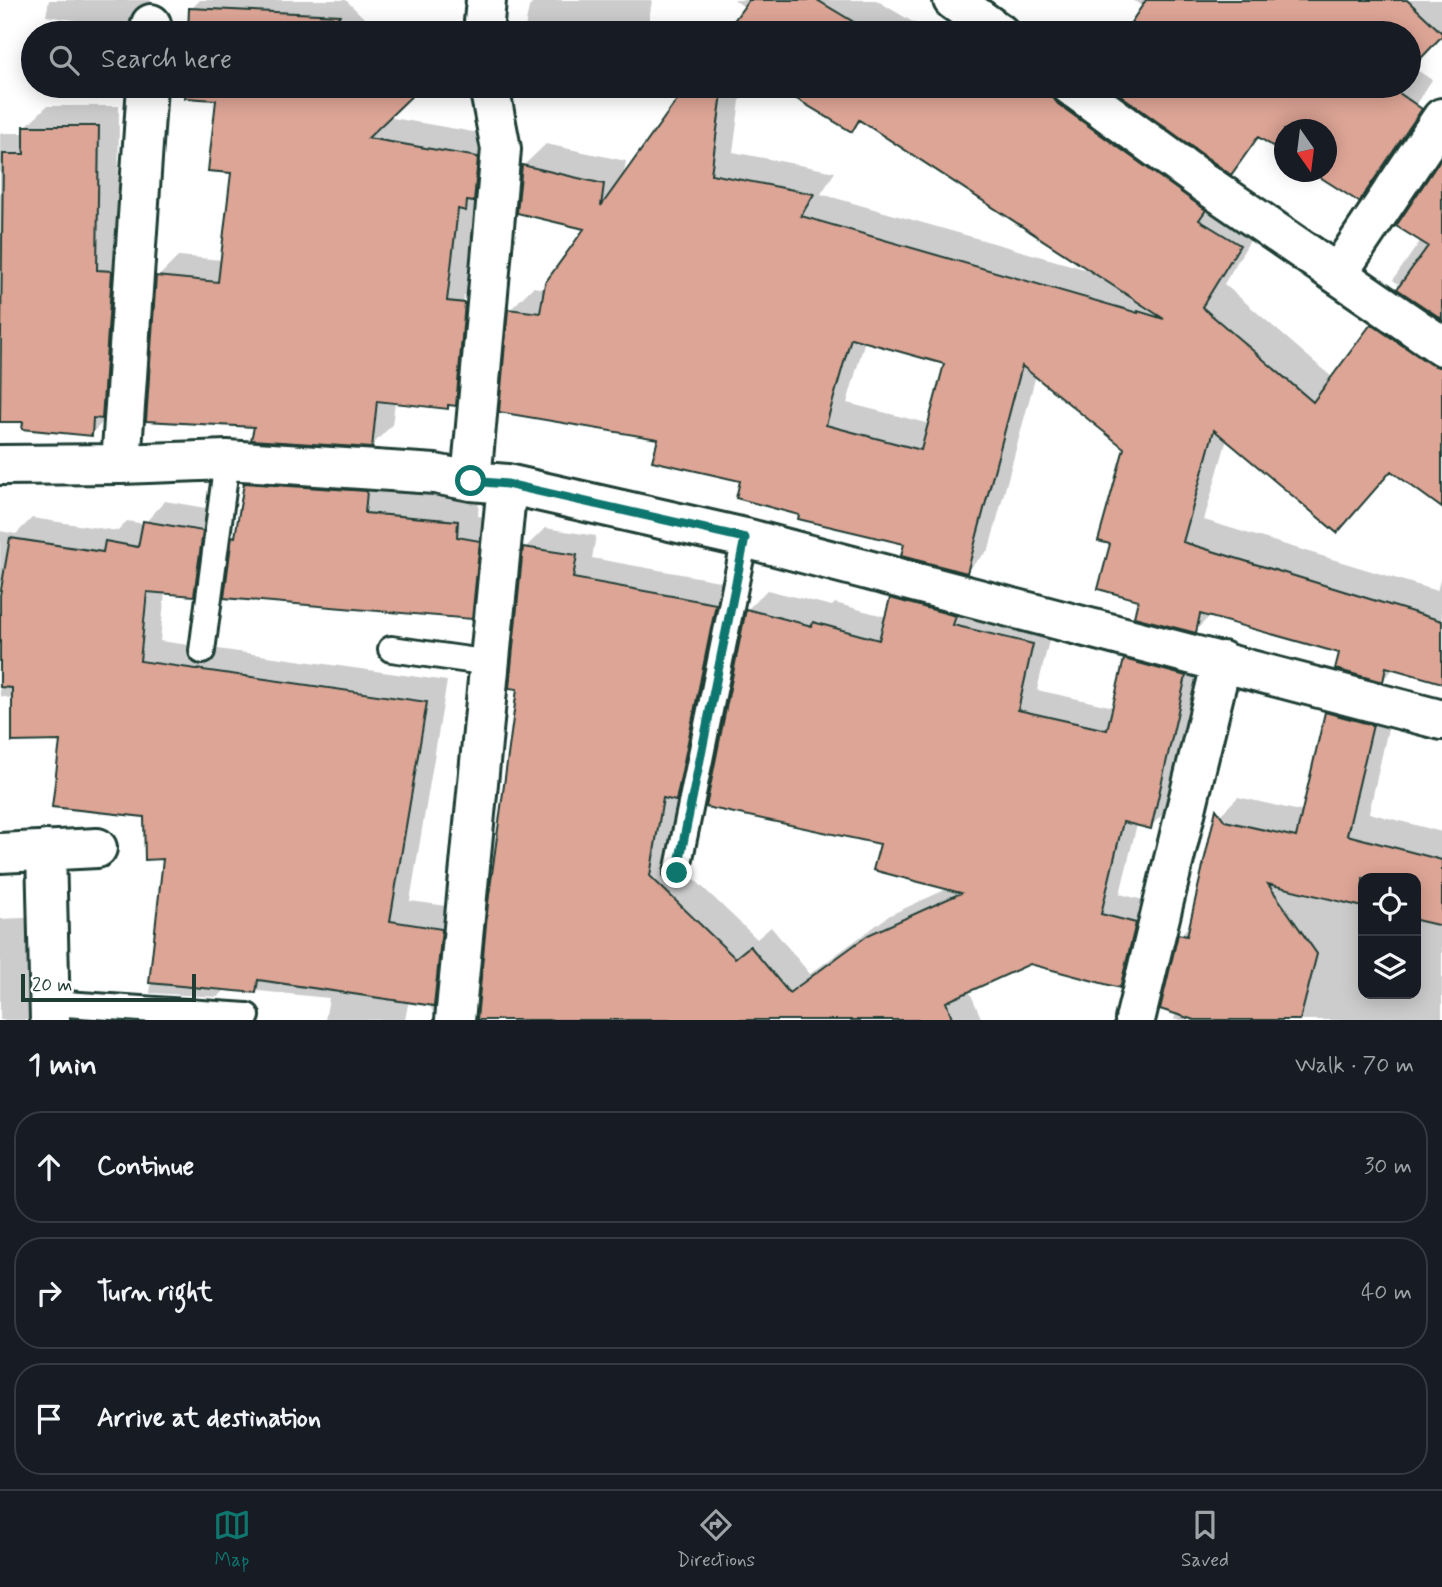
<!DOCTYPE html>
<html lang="en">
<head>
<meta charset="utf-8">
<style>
  body { margin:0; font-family:Mynerve,sans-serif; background:#20242c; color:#f1f3f6 }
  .controls { position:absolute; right:21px; bottom:21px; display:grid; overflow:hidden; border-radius:14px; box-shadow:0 4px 18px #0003 }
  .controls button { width:63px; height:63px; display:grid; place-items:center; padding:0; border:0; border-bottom:2px solid #363941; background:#171b24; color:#f1f3f6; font:35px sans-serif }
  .compass { position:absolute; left:1274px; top:119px; width:63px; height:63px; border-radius:50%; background:#171b24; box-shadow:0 4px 18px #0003; rotate:166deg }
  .scale { position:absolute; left:21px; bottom:18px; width:175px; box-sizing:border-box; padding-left:7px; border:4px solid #1f3d34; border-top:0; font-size:19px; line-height:24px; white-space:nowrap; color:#1f3d34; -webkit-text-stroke:5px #fff; paint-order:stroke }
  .stop { position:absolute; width:21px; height:21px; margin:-16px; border:5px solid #0f766e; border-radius:50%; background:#fff }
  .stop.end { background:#0f766e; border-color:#fff; box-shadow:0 2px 7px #0008 }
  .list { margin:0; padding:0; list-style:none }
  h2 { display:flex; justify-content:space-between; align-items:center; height:91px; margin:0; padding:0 28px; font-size:30px }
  h2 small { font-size:23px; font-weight:400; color:#9ea1a6 }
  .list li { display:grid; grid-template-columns:46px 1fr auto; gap:21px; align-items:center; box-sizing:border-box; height:112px; margin:0 14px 14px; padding:0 14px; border:2px solid #363941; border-radius:28px }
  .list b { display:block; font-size:26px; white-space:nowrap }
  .list em { font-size:23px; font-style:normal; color:#9ea1a6 }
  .icon { flex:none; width:38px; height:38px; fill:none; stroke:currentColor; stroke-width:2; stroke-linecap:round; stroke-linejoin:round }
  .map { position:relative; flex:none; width:1442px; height:1020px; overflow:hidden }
  .search { position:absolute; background:#171b24; box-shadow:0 4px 18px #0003; left:21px; right:21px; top:21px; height:77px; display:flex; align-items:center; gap:18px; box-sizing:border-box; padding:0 24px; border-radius:38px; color:#9ea1a6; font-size:26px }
  .sheet { height:469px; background:#171b24 }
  nav { display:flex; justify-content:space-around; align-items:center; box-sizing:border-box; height:98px; border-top:2px solid #363941; background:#171b24; font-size:19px; color:#9ea1a6 }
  nav a { display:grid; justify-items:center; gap:4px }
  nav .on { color:#0f766e }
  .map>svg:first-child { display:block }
</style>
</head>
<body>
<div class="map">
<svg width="1442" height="1020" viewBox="0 0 1442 1020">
  <rect width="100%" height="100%" fill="#fff"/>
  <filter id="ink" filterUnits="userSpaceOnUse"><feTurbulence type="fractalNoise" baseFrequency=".0143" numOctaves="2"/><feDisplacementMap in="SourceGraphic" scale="14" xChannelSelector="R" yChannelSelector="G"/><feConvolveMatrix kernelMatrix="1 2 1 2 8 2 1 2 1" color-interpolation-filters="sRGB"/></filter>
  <g filter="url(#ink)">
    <!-- shadow -->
    <path fill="#0003" fill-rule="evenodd" d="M49,0h102l-1,6 -21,22 -83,-12z
      M200,0h146l33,33h-189l1,-24z
      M536,0h116l-5,33h-123l5,-26z
      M734,0h142l55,33h-204l19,-25z
      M1132,0h155l-19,33h-142l18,-27z
      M1359,0h83v35l-31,31 21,14 -23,34 11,6 -40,58 -21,22 -43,-28h10v-42h-42v21l-44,-28 36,-37h133v-53h-83z
      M971,7l41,26h-65z
      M694,86h48l-9,66 102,20 -14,22 274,78 -233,-152 -10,9 -62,-43h283l188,136 -37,62 109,94 39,-53 23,-22 47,32v171l-49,-36 -56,61 -110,-92 -23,81 233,71 5,-18v108l-47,-13 -13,12 -41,-28 -130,-37 -16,16 -55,-32 -28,-56 14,-96 -90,-72 -47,174 -22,22 -61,-28 -105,-29 -58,-34 -83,-42 -150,-128 23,-23 13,2 41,-62 -64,-61 23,-22 80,17 -3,17 54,-76zM865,340l81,23 -16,61 -83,-21z
      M1111,86h127l-23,40 -21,21z
      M47,106h72l-1,143 -6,164 -21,21 -67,-14h-24v-287h25v-6z
      M387,117l98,17 -18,147 18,2 -9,100 -21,21 -4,-1 -4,4 -52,-5 -3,23 -21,21 -115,-21 -98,-148 21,-21 43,4zM464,295h4l-9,92h-3z
      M1442,162v155l-49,-37 28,-40z
      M268,462l120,8 -2,21 93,9 -1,16 22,3 -7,76 -22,22 -237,-80 4,-4 8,-49z
      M165,501l58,10 -9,62 -20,21 -29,-2 -5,49 287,40 -37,220 52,7 -9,88 -19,19 -19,-47 -10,52h-80l4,-22 -102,-10 -9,9 -68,-4 15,-136 -19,-41 -132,-117 -14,-3v-165l16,3 16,-16 86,13 9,-10 17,3z
      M545,528l51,8 -4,22 144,26 -40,195 -16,16 -10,61 87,83 14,-12 39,47 80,-59 59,-27 -67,-45 -135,-233 20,-20 65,16 3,-3 52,14 5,-18 20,-20 141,45 -16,66 77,17 11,-47 20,-20 60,16 -35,151 -20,20 -13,-3 -17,70 35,9 -15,63 -20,20 -90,-24 -61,28 13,30h-503l40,-332 6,-140z
      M1349,691l45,11 -25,111 73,19v188h-268l2,-8 4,-77 11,-11 24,-104 23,-23 66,15 23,-99zM1363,878h53v116h-53z
      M44,917l3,103h-47v-101z"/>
    <!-- building -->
    <path fill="#dda596" stroke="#1f3d34" stroke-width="2" fill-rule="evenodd" d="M749,0h68l55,33h-147z
      M1146,0h261l35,33v3l-33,35v-38h-285z
      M189,8l151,7 -14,18h-138z
      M186,86h236l-54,52 110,19 -4,45 -7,-1 -1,10 -8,-2 -11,92 18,2 -9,103 -8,-1v4l-71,-8 -5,47 -121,-8 3,-13 -108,-6 10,-145 62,6 13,-109 -23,-2 8,-71 -31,-2z
      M687,86h36l-12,88 103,20 -13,22 337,97v-2l26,8 -305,-199 -7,12 -77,-46h274l2,9 7,9 148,106 -7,10 41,25 -38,62 111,95 58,-78 59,40 12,4v140l-51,-37 -54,62 -123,-103 -31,112 259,79v62l-56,-16 -3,15 -48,-13 4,-16 -139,-39 -4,19 -62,-16 4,-17 -40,-11 12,-45 -12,-3 26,-93 -102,-82 -55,207 -66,-17 3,-12 -106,-25 1,-4 -63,-17 4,-17 -88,-20 6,-22 -159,-27 9,-103 32,4 5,-30 39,-54 -67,-16 5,-48 82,19 -3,22zM851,338l93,26 -23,86 -95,-25z
      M1108,86h286l-2,2 30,21 -63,93 -47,-30h14v-42h-42v23l-26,-16 -27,38z
      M24,126h75l-2,144 15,1 -10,148 -9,-1 -1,18 -70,-7 1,-7h-23l3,-268h21z
      M1442,157v162l-45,-30 31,-43 -32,-20z
      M244,483l123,8 -2,22 93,8 -1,16 23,4 -8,78 -248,-21 8,-62 3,1z
      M143,521l60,10 -9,65 -47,-4 -7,69 287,41 -37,219 52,8 -8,77 -176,-26 -2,13 -107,-10 14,-124 -18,1 -1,-43 -92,-10 8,-66 -48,1v-54l-12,-1v-92l10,-57 93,14 2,-11 33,6z
      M523,547l54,8 -4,23 143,26 -40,197 -13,-3 -13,78 85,82 15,-12 39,47 79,-58 93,-42 -88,-23 7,-26 -174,-37 40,-198 66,17 1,-4 66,18 11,-42 66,18 -3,9 80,19 -15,66 89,20 17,-71 62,17 -35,153 -28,-7 -22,92 35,9 -16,65 -90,-24 -84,38 7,18h-476l11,-117 29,-214 -8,-1z
      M1325,712l48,13 -26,110 95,25v66l-26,-6v-42h-53v29l-95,-23 49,70 -17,66h-106l-34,-11 18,-75 9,2 29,-127 9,12 71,16z"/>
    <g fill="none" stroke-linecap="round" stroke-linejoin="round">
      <!-- service casing -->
      <g stroke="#1f3d34" stroke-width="30">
        <path id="service" d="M391,649l99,14
          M202,651l25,-191
          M677,873l68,-335
          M50,1003l197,13"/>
      </g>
      <!-- minor casing -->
      <g stroke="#1f3d34" stroke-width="44">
        <path id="minor" d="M953,0l46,33
          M151,33v-9
          M483,33l3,-33
          M1071,86l132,96 239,164
          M1338,273l104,-155
          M121,464l26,-378
          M0,465l121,-1 106,-4 208,14 36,7 36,3 238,54 697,182
          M471,481l30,-332 -12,-63
          M46,850l4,170
          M0,853l97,-5
          M455,1020l52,-536
          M1135,1020l87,-359"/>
      </g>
      <!-- service -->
      <use href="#service" stroke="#fff" stroke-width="24"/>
      <!-- minor -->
      <use href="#minor" stroke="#fff" stroke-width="38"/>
    </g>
  </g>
  <g fill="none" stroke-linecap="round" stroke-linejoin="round" filter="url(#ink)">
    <!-- route -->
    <path stroke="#0f766e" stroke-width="9" d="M471,481l36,3 238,54 -68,335"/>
  </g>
</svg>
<div class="controls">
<button><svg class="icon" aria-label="locate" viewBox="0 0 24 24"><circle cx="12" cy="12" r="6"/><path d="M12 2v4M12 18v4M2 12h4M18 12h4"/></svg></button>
<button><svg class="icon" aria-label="layers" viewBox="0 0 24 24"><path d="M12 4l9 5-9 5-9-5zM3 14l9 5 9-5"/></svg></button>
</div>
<svg class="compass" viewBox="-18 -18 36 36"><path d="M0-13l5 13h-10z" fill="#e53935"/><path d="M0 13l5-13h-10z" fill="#9ea1a6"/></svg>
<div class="scale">20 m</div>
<div class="stop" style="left:471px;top:481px"></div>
<div class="stop end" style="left:677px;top:873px"></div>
<div class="search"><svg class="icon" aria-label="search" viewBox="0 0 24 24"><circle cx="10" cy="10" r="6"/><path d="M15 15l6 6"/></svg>Search here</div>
</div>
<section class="sheet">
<h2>1 min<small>Walk · 70 m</small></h2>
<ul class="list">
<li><svg class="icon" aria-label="ahead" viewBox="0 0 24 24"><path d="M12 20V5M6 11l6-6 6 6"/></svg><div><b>Continue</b></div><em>30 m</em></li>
<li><svg class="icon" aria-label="right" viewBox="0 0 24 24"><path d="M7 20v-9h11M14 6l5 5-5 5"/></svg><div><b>Turn right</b></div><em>40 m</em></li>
<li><svg class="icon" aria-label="arrive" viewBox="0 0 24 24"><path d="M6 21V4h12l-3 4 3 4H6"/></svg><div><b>Arrive at destination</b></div></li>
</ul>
</section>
<nav>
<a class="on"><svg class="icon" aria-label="map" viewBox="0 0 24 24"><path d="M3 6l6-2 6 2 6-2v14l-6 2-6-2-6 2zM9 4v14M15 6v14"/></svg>Map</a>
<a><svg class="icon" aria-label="directions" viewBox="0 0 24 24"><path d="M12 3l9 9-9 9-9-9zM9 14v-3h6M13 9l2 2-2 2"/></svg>Directions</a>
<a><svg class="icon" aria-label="saved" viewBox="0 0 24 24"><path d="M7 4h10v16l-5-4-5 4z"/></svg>Saved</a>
</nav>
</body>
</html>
